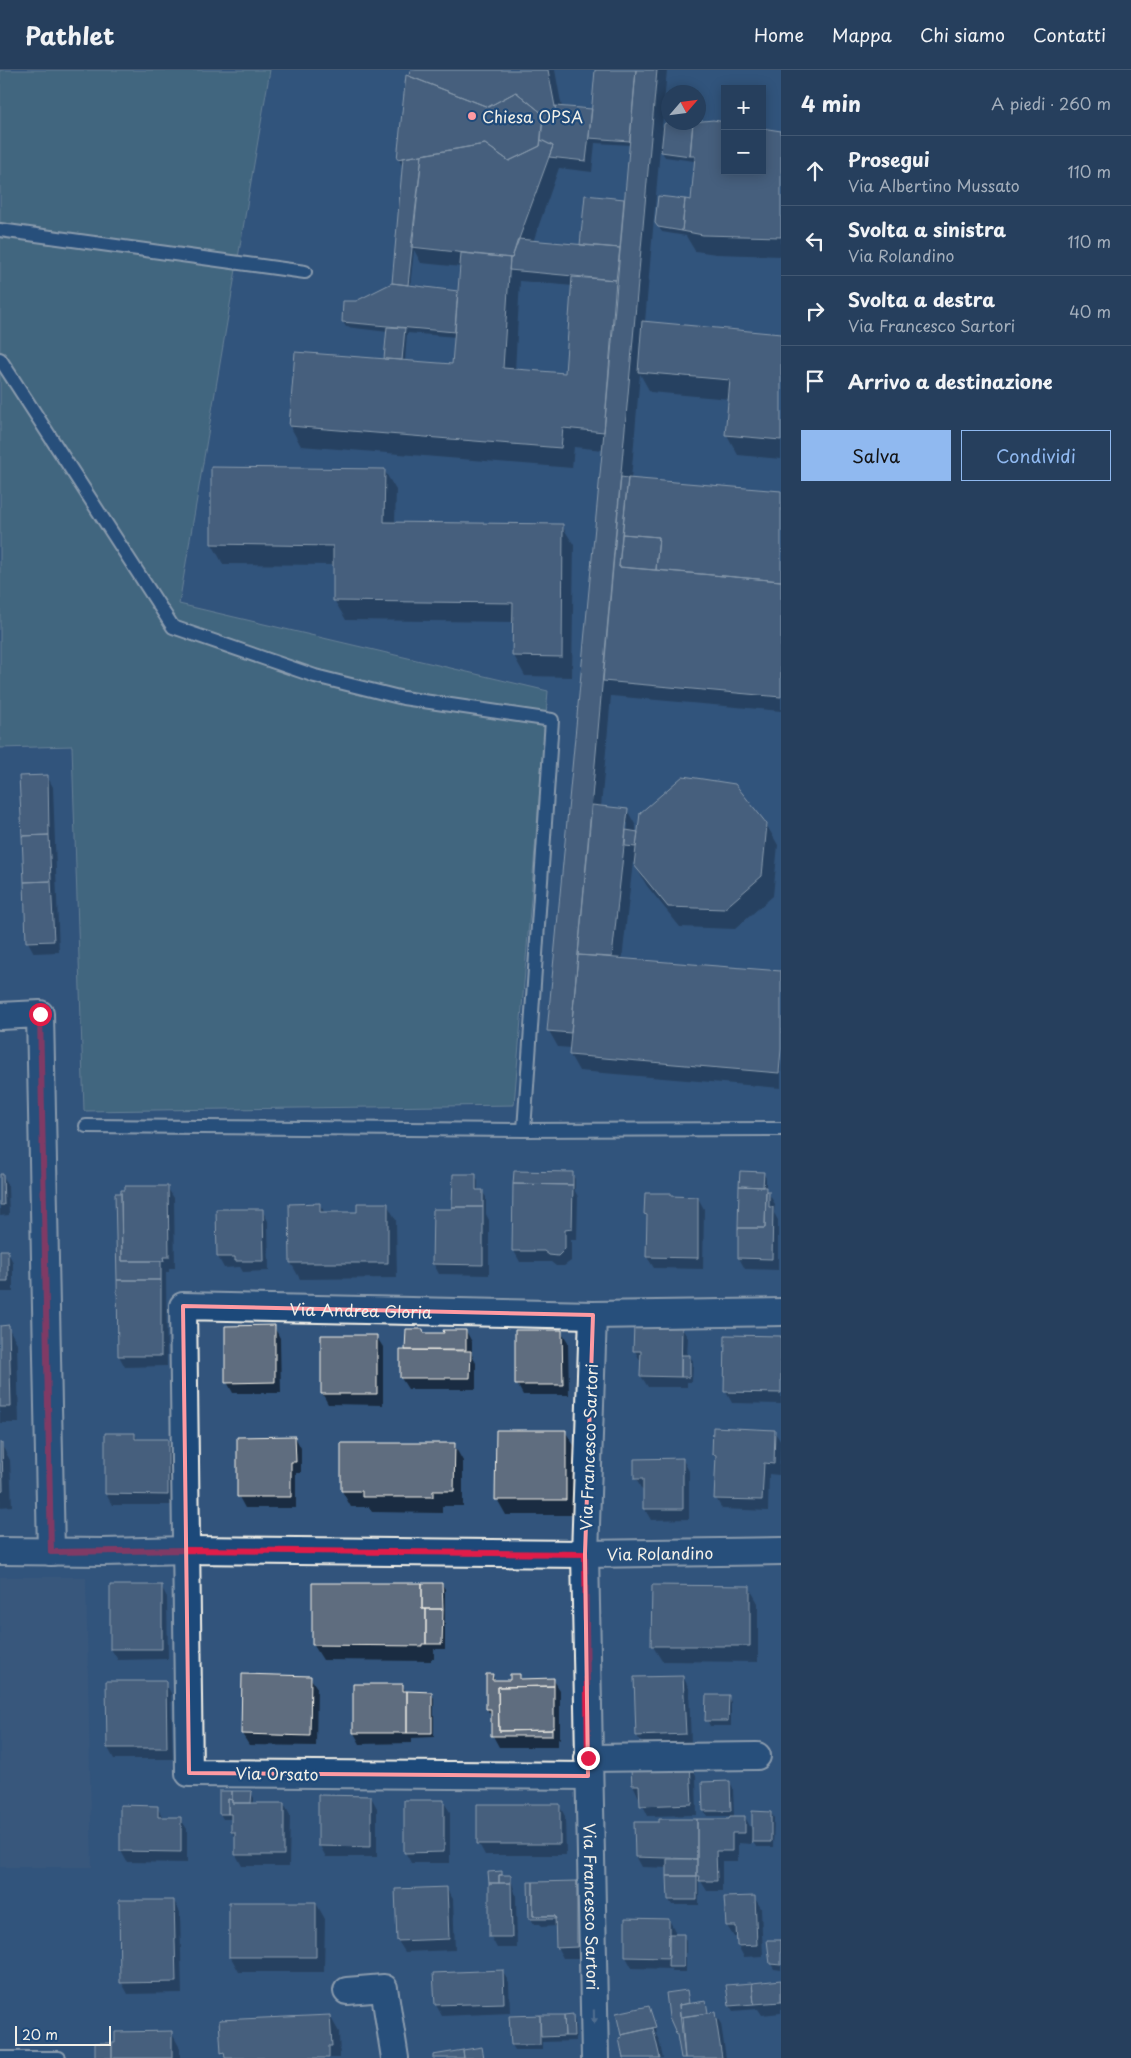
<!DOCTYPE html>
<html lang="it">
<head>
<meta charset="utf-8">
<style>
  body { margin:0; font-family:"Playpen Sans",sans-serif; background:#2e4663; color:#f1f3f6 }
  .controls { position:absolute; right:15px; top:15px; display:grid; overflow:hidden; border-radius:0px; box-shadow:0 2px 12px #0003 }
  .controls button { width:45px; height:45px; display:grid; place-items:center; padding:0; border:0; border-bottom:1px solid #425872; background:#263f5d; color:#f1f3f6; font:25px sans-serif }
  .compass { position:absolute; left:661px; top:15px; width:45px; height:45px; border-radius:50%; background:#263f5d; box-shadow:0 2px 12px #0003; rotate:62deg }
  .scale { position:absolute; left:15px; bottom:12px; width:96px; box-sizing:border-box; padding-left:5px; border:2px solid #f4f1e8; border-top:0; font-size:14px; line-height:18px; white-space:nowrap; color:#f4f1e8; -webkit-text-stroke:4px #1f4a7a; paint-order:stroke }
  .stop { position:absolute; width:15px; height:15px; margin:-11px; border:4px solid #e11d48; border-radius:50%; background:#fff }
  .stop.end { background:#e11d48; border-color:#fff; box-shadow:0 1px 5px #0008 }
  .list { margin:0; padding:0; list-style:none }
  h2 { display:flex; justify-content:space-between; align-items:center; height:65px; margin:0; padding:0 20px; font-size:21px }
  h2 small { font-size:16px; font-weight:400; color:#a4afbc }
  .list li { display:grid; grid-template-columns:32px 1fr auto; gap:15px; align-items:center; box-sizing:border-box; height:70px; padding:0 20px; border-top:1px solid #425872 }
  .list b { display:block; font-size:19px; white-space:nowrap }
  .list p { margin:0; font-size:16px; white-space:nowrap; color:#a4afbc }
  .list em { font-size:16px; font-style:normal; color:#a4afbc }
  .actions { display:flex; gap:10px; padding:15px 20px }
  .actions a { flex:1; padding:11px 0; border:1px solid #90b9f0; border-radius:0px; text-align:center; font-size:18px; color:#90b9f0 }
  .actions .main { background:#90b9f0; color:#111 }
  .icon { flex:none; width:28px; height:28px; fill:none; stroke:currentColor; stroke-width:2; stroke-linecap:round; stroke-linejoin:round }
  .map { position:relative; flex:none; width:781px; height:1988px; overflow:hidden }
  header { display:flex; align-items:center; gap:30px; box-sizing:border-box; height:70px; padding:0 25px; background:#263f5d; border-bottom:1px solid #425872 }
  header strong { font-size:24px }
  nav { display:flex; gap:28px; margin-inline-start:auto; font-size:18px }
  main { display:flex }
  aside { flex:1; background:#263f5d }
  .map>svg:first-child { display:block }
</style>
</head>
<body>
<header>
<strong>Pathlet</strong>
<nav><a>Home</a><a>Mappa</a><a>Chi siamo</a><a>Contatti</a></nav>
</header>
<main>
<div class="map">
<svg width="781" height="1988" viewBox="0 0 781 1988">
  <rect width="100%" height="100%" fill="#32547c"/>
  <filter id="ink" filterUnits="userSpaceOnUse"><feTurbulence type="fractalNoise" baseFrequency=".02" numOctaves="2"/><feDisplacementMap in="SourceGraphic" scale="10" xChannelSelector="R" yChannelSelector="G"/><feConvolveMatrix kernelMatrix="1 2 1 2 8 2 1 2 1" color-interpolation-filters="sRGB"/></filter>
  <g filter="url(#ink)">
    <!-- built -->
    <path fill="#405c7d" d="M0,1507h86l6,290h-92z"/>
    <!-- green -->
    <path fill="#557c83" stroke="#a4b6b6" d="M0,0h270l-91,534 369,87 -34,414 -430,6 -12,-365 -72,2z"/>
    <!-- shadow -->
    <path fill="#0007" fill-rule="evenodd" d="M411,0h144l7,38 31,3 3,-41h71l-5,57 5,-4 58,48h37l19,-39v124l-65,-2 -21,-3 -9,-15 -24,-4 -6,-9 36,-22 4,-37 -2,-3 -29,-4 -5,-8 -15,173 136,13v124l-43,-4 -11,-20 3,-36 -80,-7 -10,-18 -9,105 150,13v219l-170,-15 -10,111 26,3 9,16v7l130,-9 12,21 -5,51 -38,33 -55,-2 -33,-41 -14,-24 -11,98 159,12v116l-202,-17 -9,-16 1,-7 -13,-1 -9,-16 54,-581 -29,-3 -2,21 -271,-22 -11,-20 97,-66 1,-28 -42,-5 -3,-5 14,-19 36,-19 10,-117 -5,-9zM595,73l36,2 -5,55 -40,-3 -4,49 -49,-4 26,-74 33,4zM414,180l7,13 40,4 -2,28 -49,-8zM520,211l53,5 -7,89 -51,-4zM407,263l49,4 -3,29 -48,-4zM625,753h3l-1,14h-3z
      M212,398l172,2 12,20 -1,34 167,2 12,19 -2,132 -47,-1 -11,-20v-34l-168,-2 -12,-20v-35l-111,-1 -11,-20z
      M47,706l6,11 6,165 -25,1 -6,-11 -8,-165z
      M741,1102l22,1 3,5v11l9,15 -1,9 4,7v50l-33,-1 -6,-11z
      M572,1104l3,5v12l3,6 -1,43h-6v21l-7,5h-8l-5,-4h-31l-6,-11z
      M2,1105l6,11 1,29 -9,1v-40z
      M475,1106l3,5v10h4l4,6v17l3,6v55l-50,-1 -6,-11 22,-54z
      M167,1117l7,11 1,70h-6v4h-3l1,94 -42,1 -6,-11 -2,-162z
      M671,1124l2,4h25l6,11 -1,60 -49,-1 -7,-11 2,-37 -4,-6z
      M387,1134l9,16 1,58 -97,1 -9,-16 29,-58 5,8h33z
      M262,1140l6,11 1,50 -26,1 -3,-5 -16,1 -6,-11z
      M0,1181h7l6,11v30h-13z
      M0,1257h8l9,16 2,80h-19z
      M274,1257l6,11 1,55h-48l-6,-11z
      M681,1257l7,11 -1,18h3l3,5 -1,21h-5v5h-39l-7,-11v-14l-6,-11z
      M407,1260h16l2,4 41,-3 6,11v13l4,8v26h-68l-7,-11 6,-27z
      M561,1261l7,11 1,53h-46l-6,-11z
      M376,1266l7,11v58l-55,-1 -6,-11z
      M726,1266l55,1v67l-49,-1 -6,-11z
      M565,1361l10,16 -1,68h-68l-9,-16z
      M774,1361l7,11 -2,33 -10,-1 -1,37 -46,-2 -6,-11 1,-38 -4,-6z
      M135,1364l3,6h30l6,11 -1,54h-61l-6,-11z
      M295,1367l6,11v25h-5v35h-51l-6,-11z
      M1,1374l9,16 2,46 -12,1z
      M454,1375l9,16v45h-21v7l-70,-1 -3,-5h-18l-9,-16z
      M683,1390l6,11v48l-38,1 -7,-12v-18h-2l-6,-11z
      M442,1514l3,5v60h-11v10h-3v2l-108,-1 -10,-16z
      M161,1516l6,11 1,62 -50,1 -7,-11z
      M749,1517l9,16v59l-96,-1 -10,-16z
      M492,1605l4,7h15l8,-7 3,5 31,-1 7,11v49l-2,-1v9h-59l-6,-11 -1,-19 -5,-8z
      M310,1607l7,11 -1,58 -67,-1 -7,-11z
      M683,1607l6,11 2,56 -47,3 -7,-11z
      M165,1612l6,11 2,66h-59l-6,-11 -1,-65z
      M402,1615l5,8h24l3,5v39l-22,1v5l-52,1 -6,-11z
      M728,1626l3,6v24h-21l-3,-6z
      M689,1694l7,11 1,40 -49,1 -15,-31z
      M730,1712l3,6 1,29h11l8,15 18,-19 3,5 -1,29h-17l-5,-9v6l-13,-1v18h-16v30h-15l-8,-13v27h-27l-3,-5 -1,-32 -26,-1 -6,-11 95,-36v-4h-24l-3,-5v-28z
      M220,1723h31l3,5v6h30l6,11 -1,51h-47l-6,-11v-16l-4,-7v-13h-9l-3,-5z
      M371,1727l6,11v49h-51l-6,-11z
      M443,1731l7,11v51h-39l-6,-11z
      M559,1735l6,11 1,39h-81l-6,-11z
      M157,1737l6,11h17l7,11v34l-60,-1 -6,-11z
      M501,1802l3,4h6l6,20 1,52h-20l-6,-11z
      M576,1812l6,11 1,65h-20l-6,-11v-21l-16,1 -2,-3h-5l-3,-5z
      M446,1818l7,11 2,51 -50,2 -7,-11z
      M754,1827l7,11 2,48 -19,1 -6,-11v-9h-4l-7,-11 -1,-27z
      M174,1831l6,11 2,81 -54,1 -6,-11z
      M316,1833l9,16 -1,53h-85l-9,-16z
      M626,1850h43l6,11v4h8l3,6v31h-13l-2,-3 -39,-1 -6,-11z
      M781,1871v29l-7,-1 -3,-5z
      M502,1901l7,11 1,31 -68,3 -6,-11z
      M781,1911v32l-19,2 -4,-6 -25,2 -3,-5 -2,-20z
      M686,1922l4,12 15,-2 4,12h6l6,10 5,34h-44l-3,-23 -9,-18z
      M649,1938l8,24 -2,1 4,7 4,18h-39l-1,-20 -5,-24z
      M572,1945l3,6 1,20 -34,1v8h-27l-3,-5 -1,-28z
      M330,1946l9,16 1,26h-115l-3,-6z
      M171,1962l9,16v10h-83l19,-14z"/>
    <!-- building -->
    <path fill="#5f6d7f" stroke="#f4f1e8" d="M410,0h138l9,47 -14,2v-5l-27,-22 -28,15 -79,-31z
      M595,0h41l-6,71 -41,-3z
      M636,0h21l-86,963 -24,-2 57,-599z
      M406,5l82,32 28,-15 27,22 -3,32 -31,15 -24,-17 -88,15z
      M555,36l37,3 -6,52 -37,-4 4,-11 -12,-6 2,-21 14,-2z
      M713,50l12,2v49h37v-43l19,3v106l-78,-2 -21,-4 3,-32 6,1 4,-44h-5l3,-34z
      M667,52h26l-3,34 -29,-4 3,-28z
      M541,70l12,6 -41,112 -101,-11 11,-92 63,-11 24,17 31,-15z
      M422,85l-14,130 -16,-2 11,-125z
      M585,125l39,4 -4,49 -40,-3z
      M658,126l27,3 -3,32 -24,-4 -3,-4z
      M518,169l102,9 -4,32 -107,-10 1,-12h2z
      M461,183l49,5 -7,110 62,5 7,-96 44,3 -12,152 -41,-4 -2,20 -272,-22 6,-74 157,12z
      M392,213l66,8 -3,41 -113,-10 1,-21h13z
      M642,251l139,13v106l-56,-5 5,-55 -92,-8z
      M387,257l18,1 -3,32 -18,-1z
      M211,397l174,2 -1,53 179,2 -1,133 -50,-1 1,-53 -180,-2v-55l-122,-2z
      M621,407l7,1 -9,89 162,14v116l-178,-16z
      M628,408l153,13v90l-125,-11 3,-33 -37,-3z
      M622,464l37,3 -3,33 -37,-3z
      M48,705l1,60 -27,1 -3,-60z
      M683,706l52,8 32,40 -5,52 -38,33 -56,-2 -34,-42 6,-52z
      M592,735l36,4 -16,148 -34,-2z
      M626,760l12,2 -2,15 -11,-1z
      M49,765l2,46 -27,1 -2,-46z
      M51,811l3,60 -28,1 -2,-60z
      M578,885l203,16v78l-2,24 -210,-18z
      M514,1101l59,1v13l-60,-1z
      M740,1101l24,1 -1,15 -24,-1z
      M0,1104h3l1,31h-4z
      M453,1104h23v16h7v17h-31z
      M513,1114l60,1 -1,44 -7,1v19l-7,7 -9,-1 -5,-4h-32z
      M125,1116h43l1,71h-6l1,4h-42l-1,-71h4z
      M739,1116l27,1 -1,41h-27z
      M766,1121h3v16h4l-1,52 -34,-1v-30h27z
      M115,1123h6l1,68h39v19h-44z
      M645,1123h26v3l27,1v61l-52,-1 1,-42 -3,-1z
      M320,1133v9h37v-9h31v60h-98l-1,-59z
      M452,1137h31v58l-51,-1 1,-55h19z
      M216,1139h47l1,52h-29v-4h-18z
      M0,1180h8v31h-8z
      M117,1210h44v76h-43z
      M9,1255l2,82h-11v-81z
      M275,1255v57l-50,1v-57z
      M634,1255h48l-1,52 -41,-1 1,-25h-8z
      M406,1259h17l1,4h20l-1,-3h23v20h-61z
      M515,1260h47l1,55h-48z
      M321,1265h56v59h-56z
      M725,1265l56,1v57l-57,-1z
      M400,1280l71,1 -1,27h-70z
      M681,1285h9v22h-9z
      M713,1357l62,3 -1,34 -10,-1 -2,37 -48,-1 2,-44 -4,-1z
      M496,1360h70v70h-71z
      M105,1363h30v6h33v56l-63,-1z
      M295,1366l1,26h-5v35h-54v-60z
      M0,1373h2l1,47 -3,1z
      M341,1373h114l-1,48h-21v6h-71v-6h-21z
      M683,1388v51h-40v-30h-9v-20z
      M312,1513h110v26h4v35h-4v2l-110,-1z
      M422,1513h20l1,26h-21z
      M110,1515h52v64h-52z
      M652,1515l98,1v60h-99z
      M426,1539h17l-1,35h-16z
      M242,1604l69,2 -1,60 -69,-2z
      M486,1604h7l-1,6h18v-6h10v5l34,-1v8l-56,1 1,44 53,-1v6h-61v-27h-5z
      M683,1606l3,58 -50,2 -2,-59z
      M106,1611h60l1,67h-60z
      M353,1614h50v7h4v42h-54z
      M554,1616v42h-2v2l-53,1 -1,-44z
      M407,1621l25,1v41h-25z
      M706,1625h23l-1,26h-23z
      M690,1692l2,42 -52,2 -1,-21h-7l-1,-15z
      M730,1711l1,30h-28l-1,-29z
      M219,1721h13v9l-4,-1v15h-9z
      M232,1721h20l-1,12h-19z
      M318,1725l53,1v51l-53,-1z
      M228,1729l4,1v3h52v52h-49v-23h-4v-18h-3z
      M404,1730h40v52l-40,1z
      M477,1734h83v40h-83z
      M120,1735l38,1v11h23v35l-61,-1z
      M752,1741l19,1v30h-19z
      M730,1746h15v17h-13v18h-16l1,30h-18l1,-5h-3v-57h32z
      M659,1749h38v40l-62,-2 -1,-35h25z
      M667,1789h30v17h-30z
      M502,1801v4h-3v8h-10l-1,-11z
      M499,1805h12v8h-12z
      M667,1806h30v24h-29z
      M577,1811v66l-21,1 -1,-32h-22v-34z
      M528,1812h5v34h22l1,3h-27z
      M489,1813h22l1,54h-23z
      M447,1817l2,52 -52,2 -2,-52z
      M755,1826l2,49 -20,1 -1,-20h-10l-2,-29z
      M119,1830h55l2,82 -56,1z
      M229,1832h87v55h-87z
      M625,1848l44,1v39l-44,-1z
      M669,1864h15v33h-16z
      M767,1870h14v25l-11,-1z
      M503,1900l1,33 -69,2 -2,-32z
      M781,1910v22l-27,2 -2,-21z
      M752,1913l2,21 -25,2 -3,-21z
      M687,1920l2,13 -10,2 6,53h-4l-4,-23 -8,-18 -3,-24z
      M706,1931l2,12 -28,4 -1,-12z
      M649,1936l7,21 -35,8 -5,-22z
      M715,1942l7,46h-37l-3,-41z
      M573,1944l1,22h-9l-1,-21z
      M330,1945l2,31h-3v12h-104l-1,-6 -3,1 -2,-33z
      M540,1945v30h-29l-2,-29z
      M540,1945h24l1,21 -24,1z
      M653,1958l7,30h-37l-4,-20 3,-1 -1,-2z
      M172,1961v27h-60v-15h3v-11z
      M95,1973h17v15h-17z
      M482,1977l2,11h-20l-1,-8z
      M463,1980l1,8h-31v-3z"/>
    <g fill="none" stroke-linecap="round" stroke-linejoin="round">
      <!-- service casing -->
      <g stroke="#f4f1e8" stroke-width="16">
        <path id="service" d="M0,160l305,42
          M0,289l173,268 142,49 88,22 149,22 -28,410
          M86,1056l438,4 257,-1
          M0,1988h59"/>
      </g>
      <!-- minor casing -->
      <g stroke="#f4f1e8" stroke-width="30">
        <g id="minor">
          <path d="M0,946l40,-2 11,538"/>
          <path id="s1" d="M593,1245l-8,239 10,504"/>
          <path id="s2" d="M0,1481l103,1 85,-2 397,4 196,-3"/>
          <path d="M588,1688l169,-2"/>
          <path id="s3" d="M588,1706l-399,-3 -6,-467 410,9 188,-3"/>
          <path d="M347,1921l37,-3 11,70"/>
        </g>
      </g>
      <!-- service -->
      <use href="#service" stroke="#1f4a7a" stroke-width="12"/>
      <!-- minor -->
      <use href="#minor" stroke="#1f4a7a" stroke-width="26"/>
    </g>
    <!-- one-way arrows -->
    <defs><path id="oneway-solid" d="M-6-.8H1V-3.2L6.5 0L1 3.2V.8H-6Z" transform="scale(1.25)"/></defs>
    <use fill="#748da6" href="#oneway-solid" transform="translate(594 1947) rotate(89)"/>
  </g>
  <g fill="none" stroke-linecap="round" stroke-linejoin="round" filter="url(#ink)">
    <!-- route -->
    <path stroke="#e11d48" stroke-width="6" d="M40,944l11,538 137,-2 397,4 3,204"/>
  </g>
  <!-- marked area -->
  <path d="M0 0H781V1988H0ZM183,1236l410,9 -8,239 3,222 -399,-3z" fill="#32547c" fill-opacity=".55" fill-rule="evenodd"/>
  <path fill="none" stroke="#ff9aa2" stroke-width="4" stroke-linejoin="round" d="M183,1236l410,9 -8,239 3,222 -399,-3z"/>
  <!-- markers -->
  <circle fill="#ff9aa2" stroke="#1f4a7a" stroke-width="2" cx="472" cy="46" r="5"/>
  <g text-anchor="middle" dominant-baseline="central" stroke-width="4.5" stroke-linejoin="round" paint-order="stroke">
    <!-- poi labels -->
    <g font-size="16" fill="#f4f1e8" stroke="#1f4a7a" text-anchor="start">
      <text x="482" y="46">Chiesa OPSA</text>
    </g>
    <!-- street labels -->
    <g font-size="16" fill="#f4f1e8" stroke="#1f4a7a">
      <text stroke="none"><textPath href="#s3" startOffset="1044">Via Andrea Gloria</textPath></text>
      <text transform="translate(588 1377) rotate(-88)">Via Francesco Sartori</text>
      <text stroke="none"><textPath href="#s2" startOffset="660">Via Rolandino</textPath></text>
      <text transform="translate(277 1703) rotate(1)">Via Orsato</text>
      <text stroke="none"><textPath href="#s1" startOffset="592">Via Francesco Sartori</textPath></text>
    </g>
  </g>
</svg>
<div class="controls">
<button>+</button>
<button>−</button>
</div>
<svg class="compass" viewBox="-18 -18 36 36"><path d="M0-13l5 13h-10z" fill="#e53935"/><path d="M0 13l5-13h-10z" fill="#a4afbc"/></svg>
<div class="scale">20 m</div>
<div class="stop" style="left:40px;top:944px"></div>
<div class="stop end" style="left:588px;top:1688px"></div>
</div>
<aside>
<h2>4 min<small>A piedi · 260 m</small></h2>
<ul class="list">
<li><svg class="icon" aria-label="ahead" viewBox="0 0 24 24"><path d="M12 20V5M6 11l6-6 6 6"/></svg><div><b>Prosegui</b><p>Via Albertino Mussato</p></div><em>110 m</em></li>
<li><svg class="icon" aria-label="left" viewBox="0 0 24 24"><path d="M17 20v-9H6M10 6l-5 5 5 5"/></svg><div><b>Svolta a sinistra</b><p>Via Rolandino</p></div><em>110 m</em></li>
<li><svg class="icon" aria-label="right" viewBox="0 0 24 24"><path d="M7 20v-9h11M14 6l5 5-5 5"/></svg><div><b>Svolta a destra</b><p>Via Francesco Sartori</p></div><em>40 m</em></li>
<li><svg class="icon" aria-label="arrive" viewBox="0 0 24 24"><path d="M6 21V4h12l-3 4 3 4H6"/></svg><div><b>Arrivo a destinazione</b></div></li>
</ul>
<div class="actions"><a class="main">Salva</a><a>Condividi</a></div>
</aside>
</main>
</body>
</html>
